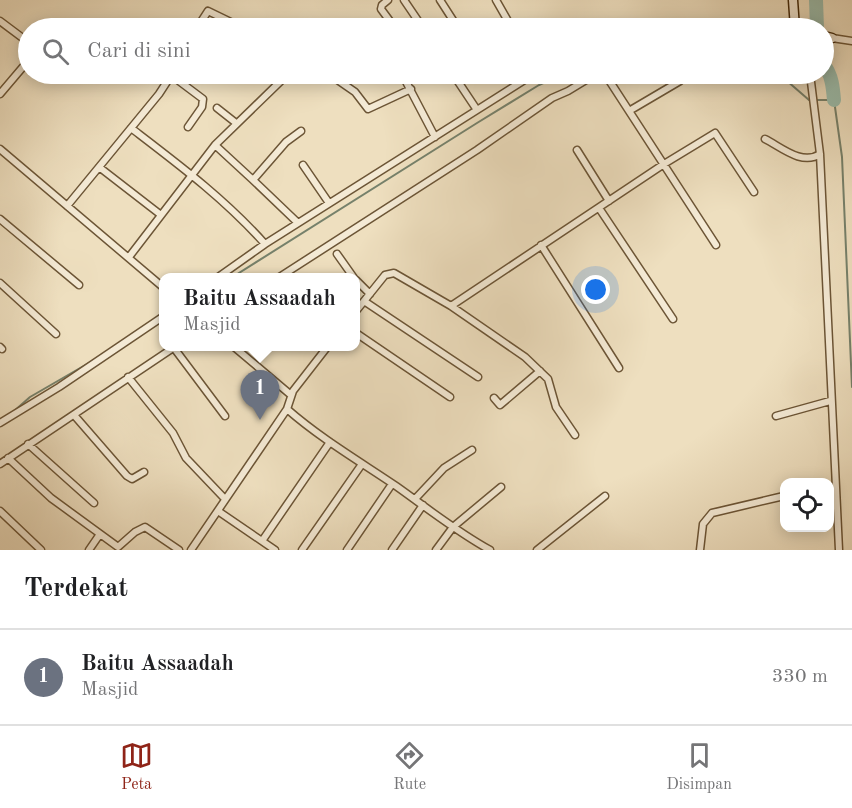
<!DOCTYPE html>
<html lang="id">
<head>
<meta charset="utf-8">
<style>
  body { margin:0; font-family:"Old Standard TT",serif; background:#f6f6f6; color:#202124 }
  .controls { position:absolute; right:18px; bottom:18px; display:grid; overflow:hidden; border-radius:12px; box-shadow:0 3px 15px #0003 }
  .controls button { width:54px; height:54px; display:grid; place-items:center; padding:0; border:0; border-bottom:2px solid #e0e0e0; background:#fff; color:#202124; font:30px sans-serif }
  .you { position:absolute; left:596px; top:290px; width:21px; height:21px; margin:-15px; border:4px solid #fff; border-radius:50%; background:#1a73e8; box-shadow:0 0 0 9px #1a73e833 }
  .badge { display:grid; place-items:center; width:39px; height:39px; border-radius:50%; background:#8f2418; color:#fff; font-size:20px; font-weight:700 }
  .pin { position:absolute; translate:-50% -50px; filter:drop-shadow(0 2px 3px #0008) }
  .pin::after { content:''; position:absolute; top:32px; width:21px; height:18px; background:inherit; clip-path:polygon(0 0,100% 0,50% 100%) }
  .popup { position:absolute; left:159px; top:273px; width:201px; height:78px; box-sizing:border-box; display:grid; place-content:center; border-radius:12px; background:#fff; filter:drop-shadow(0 2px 4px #0005); font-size:20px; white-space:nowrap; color:#757577 }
  .popup b { font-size:22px; color:#202124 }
  .popup::after { content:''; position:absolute; left:50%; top:100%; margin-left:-12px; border:12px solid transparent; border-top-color:#fff }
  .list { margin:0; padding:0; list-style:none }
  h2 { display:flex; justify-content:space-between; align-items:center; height:78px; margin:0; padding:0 24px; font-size:26px }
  h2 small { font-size:20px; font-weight:400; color:#757577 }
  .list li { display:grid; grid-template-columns:39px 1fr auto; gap:18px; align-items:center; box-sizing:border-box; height:96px; padding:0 24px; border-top:2px solid #e0e0e0 }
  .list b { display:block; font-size:22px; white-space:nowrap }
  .list p { margin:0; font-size:20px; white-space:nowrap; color:#757577 }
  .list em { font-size:20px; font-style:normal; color:#757577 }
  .icon { flex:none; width:33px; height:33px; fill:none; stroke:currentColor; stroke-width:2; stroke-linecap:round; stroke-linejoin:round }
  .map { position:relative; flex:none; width:852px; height:550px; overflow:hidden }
  .search { position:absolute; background:#fff; box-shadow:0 3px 15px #0003; left:18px; right:18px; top:18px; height:66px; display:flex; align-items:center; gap:15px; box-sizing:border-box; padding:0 21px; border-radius:33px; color:#757577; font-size:22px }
  .sheet { height:174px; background:#fff }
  nav { display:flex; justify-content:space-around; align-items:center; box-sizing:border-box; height:84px; border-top:2px solid #e0e0e0; background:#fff; font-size:16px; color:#757577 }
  nav a { display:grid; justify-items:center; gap:3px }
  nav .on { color:#8f2418 }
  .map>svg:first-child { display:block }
</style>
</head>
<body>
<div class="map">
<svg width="852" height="550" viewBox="0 0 852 550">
  <rect width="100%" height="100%" fill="#eedfbf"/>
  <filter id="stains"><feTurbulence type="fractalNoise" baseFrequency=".00333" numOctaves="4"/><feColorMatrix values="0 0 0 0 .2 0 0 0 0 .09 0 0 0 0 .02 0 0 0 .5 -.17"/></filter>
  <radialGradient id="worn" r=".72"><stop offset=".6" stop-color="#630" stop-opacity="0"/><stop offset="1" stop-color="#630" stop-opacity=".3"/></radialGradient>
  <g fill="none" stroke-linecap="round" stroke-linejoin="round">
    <!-- stream -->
    <path stroke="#76816b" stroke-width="2" d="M664,28l26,-5 16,5
      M779,74l30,26h25l8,57 10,230
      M231,278l246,-155 62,-38 24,-11
      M13,412l17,-15 64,-37"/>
    <!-- river -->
    <path stroke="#9abdad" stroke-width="14" d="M816,0l1,28
      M824,65c8,10 9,23 10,35"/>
    <!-- street casing -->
    <g stroke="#6c5536" stroke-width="9">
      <path id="street" d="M388,0l-6,5 -1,4 14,19
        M404,0l19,28
        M440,0l18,28
        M496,0l16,28
        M0,21l28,21
        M197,28l11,-17 35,17
        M359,28l5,-2 5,2
        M832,38l20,3
        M329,74l26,18 13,17 43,-20
        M402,74l33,63
        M453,74l24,36 57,-36
        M605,74l111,171
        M810,74l10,80 19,396
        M171,75l32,24 -1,8 -14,20
        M0,94l28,-33
        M217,108l19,15
        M629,111l51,-30
        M131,128c47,36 94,71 134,116
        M765,139c16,8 37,27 55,15
        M215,145l38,35 33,-38 15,-11
        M0,149l164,139
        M577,150l32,51
        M303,165l26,38
        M99,167l62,48
        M253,180l45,43
        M67,206l92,-112 13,-20
        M599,208l74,111
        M0,219l79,66
        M541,245l78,123
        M337,254l17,24
        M129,257l86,-112 73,-71
        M217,278l48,-34 212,-134
        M278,278l199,-128 75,-52 16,-7 28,-17
        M356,280l14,14
        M0,283l56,51
        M364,301l114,76
        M451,306l213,-142 51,-31 39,59
        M356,311l29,-36 9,-2 57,33 74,51 23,22 8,28 19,28
        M356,333l94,64
        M233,346l58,49
        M0,347l2,2
        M174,348l51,68
        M128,377l45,56 13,25 39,41
        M494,398l6,7 40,-34
        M287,409c33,29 72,52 109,77 31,22 61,46 94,64
        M74,415l53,61 5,3 12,-7
        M776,416l54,-15
        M0,423l59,-36 105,-71
        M28,444l66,59
        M8,458l43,40 67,49 17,-15 10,-5 34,23
        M0,464l176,-118
        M415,499l29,-31 28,-18
        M0,511l41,39
        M218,511l57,39
        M262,541l68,-99
        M89,550l11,-16
        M191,550l96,-141 6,-18 35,-45
        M302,550l60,-86
        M347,550l45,-66
        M392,550l31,-45
        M436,550l17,-23 48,-40
        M537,550l68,-54
        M700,550l3,-26 9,-11 72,-17"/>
    </g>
    <!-- secondary casing -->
    <g stroke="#412708" stroke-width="11">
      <path id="secondary" d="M793,0l2,28
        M824,36l8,2"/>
    </g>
    <!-- street -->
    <use href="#street" stroke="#f4ead5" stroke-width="6"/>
    <!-- secondary -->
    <use href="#secondary" stroke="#f4ead5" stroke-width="8"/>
  </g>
  <rect width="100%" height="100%" filter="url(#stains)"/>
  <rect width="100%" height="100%" fill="url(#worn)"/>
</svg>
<div class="controls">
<button><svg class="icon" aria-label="locate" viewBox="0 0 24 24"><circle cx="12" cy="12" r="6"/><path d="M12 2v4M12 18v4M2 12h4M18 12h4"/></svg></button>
</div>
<div class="you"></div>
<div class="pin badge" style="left:260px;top:420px;background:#6b7280">1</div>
<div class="popup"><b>Baitu Assaadah</b>Masjid</div>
<div class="search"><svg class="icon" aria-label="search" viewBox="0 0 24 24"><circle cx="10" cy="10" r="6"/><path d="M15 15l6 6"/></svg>Cari di sini</div>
</div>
<section class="sheet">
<h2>Terdekat<small></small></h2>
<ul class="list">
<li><span class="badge" style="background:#6b7280">1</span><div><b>Baitu Assaadah</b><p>Masjid</p></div><em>330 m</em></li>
</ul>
</section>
<nav>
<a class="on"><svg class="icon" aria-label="map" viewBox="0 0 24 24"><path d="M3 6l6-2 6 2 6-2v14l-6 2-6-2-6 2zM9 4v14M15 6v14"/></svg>Peta</a>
<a><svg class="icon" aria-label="directions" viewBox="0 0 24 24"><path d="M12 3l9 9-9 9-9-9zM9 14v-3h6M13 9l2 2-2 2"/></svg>Rute</a>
<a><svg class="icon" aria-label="saved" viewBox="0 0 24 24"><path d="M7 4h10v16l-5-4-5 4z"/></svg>Disimpan</a>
</nav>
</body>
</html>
